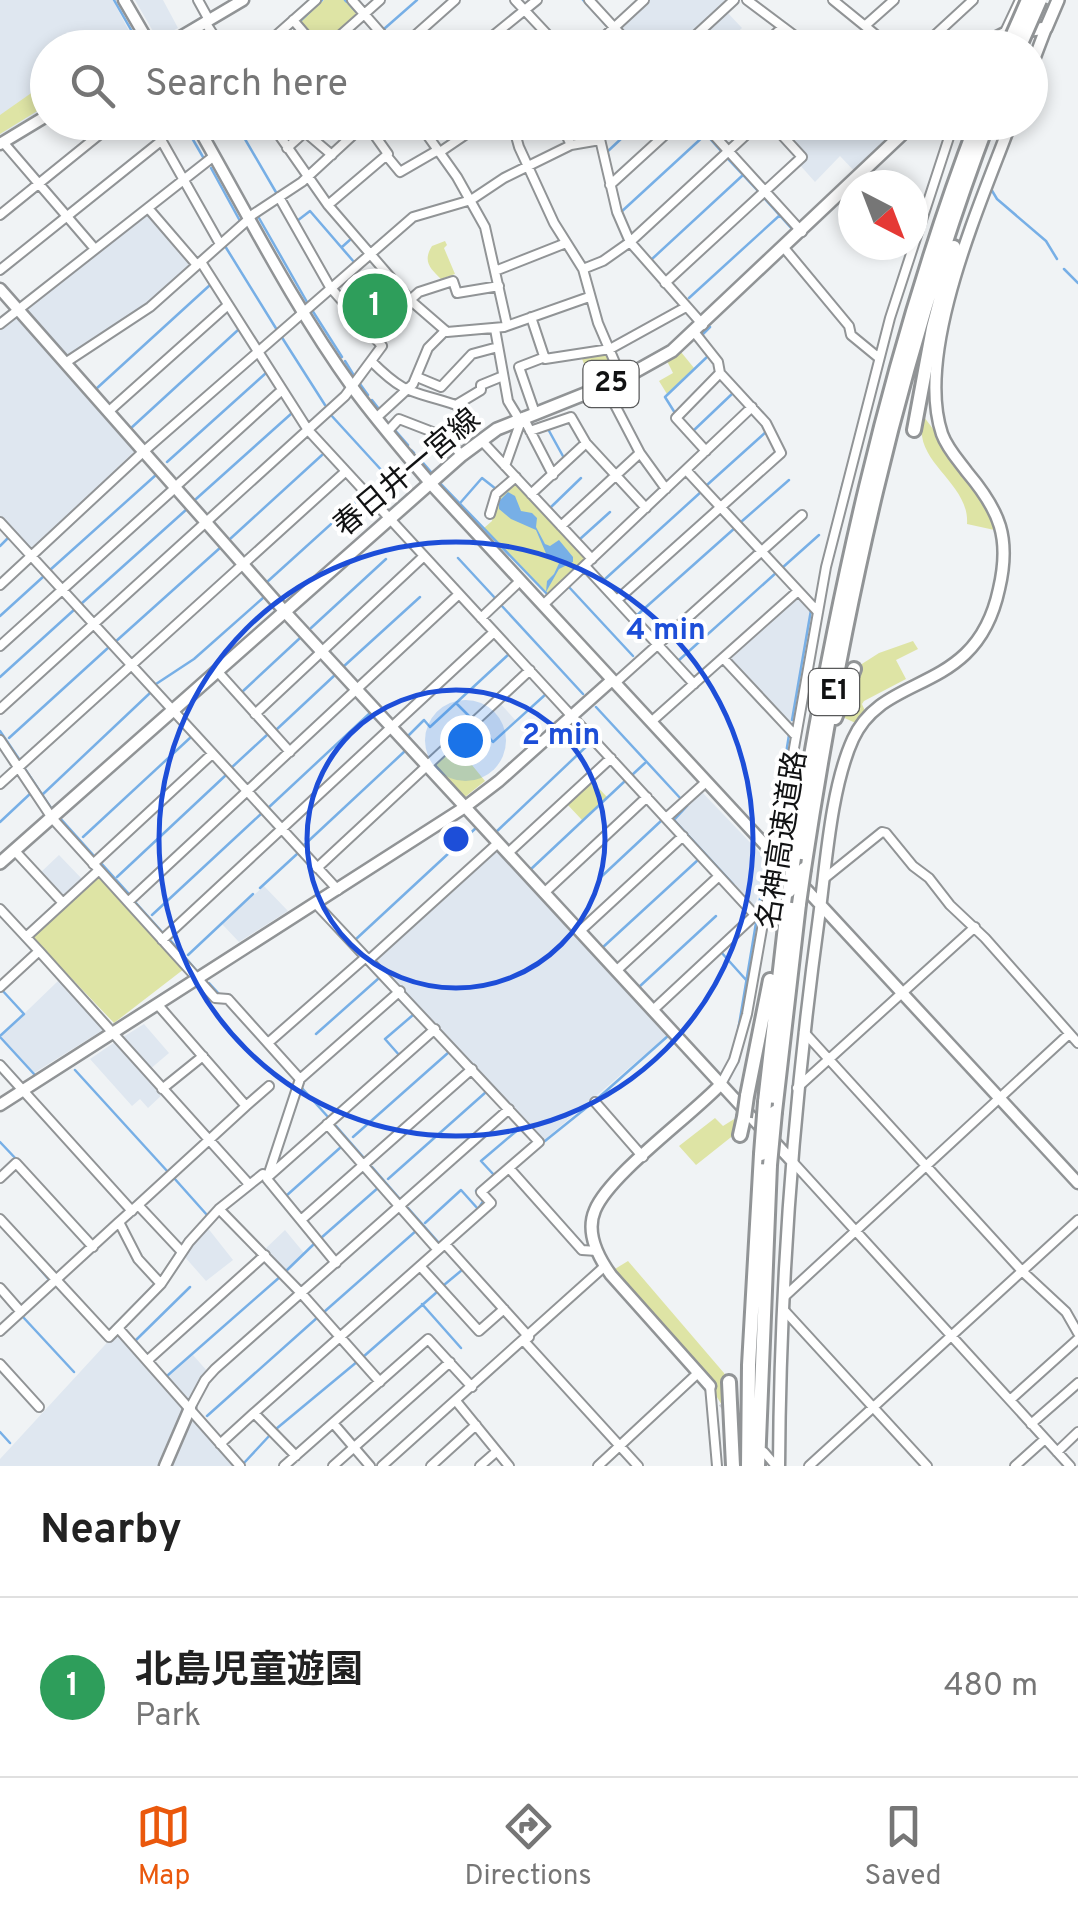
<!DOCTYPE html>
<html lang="en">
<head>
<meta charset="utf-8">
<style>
  body { margin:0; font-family:Overpass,"Noto Sans JP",sans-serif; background:#f2f2f2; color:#222 }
  .compass { position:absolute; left:838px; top:170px; width:90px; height:90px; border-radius:50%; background:#fff; box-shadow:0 5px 15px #0003; rotate:138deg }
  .you { position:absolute; left:465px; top:740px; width:35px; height:35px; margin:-25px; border:8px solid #fff; border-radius:50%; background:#1a73e8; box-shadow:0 0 0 15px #1a73e833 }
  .badge { display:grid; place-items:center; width:65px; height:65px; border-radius:50%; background:#ea580c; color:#fff; font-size:32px; font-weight:700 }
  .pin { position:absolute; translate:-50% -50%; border:5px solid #fff; box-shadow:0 2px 10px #0006 }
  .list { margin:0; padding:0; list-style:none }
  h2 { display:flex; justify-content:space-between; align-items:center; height:130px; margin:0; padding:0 40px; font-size:42px }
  h2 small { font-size:32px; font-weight:400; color:#767676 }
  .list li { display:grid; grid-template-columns:65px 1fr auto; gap:30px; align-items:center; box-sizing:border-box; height:180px; padding:0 40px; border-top:2px solid #e0e0e0 }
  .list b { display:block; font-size:38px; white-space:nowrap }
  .list p { margin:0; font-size:32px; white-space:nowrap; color:#767676 }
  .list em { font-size:32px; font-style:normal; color:#767676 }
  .icon { flex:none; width:55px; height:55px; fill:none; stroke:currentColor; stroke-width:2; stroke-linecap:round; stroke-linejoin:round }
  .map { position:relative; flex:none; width:1078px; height:1466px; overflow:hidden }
  .search { position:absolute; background:#fff; box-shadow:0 5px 15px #0003; left:30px; right:30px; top:30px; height:110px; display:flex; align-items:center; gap:25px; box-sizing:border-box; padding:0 35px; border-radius:55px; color:#767676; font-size:38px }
  .sheet { height:310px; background:#fff }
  nav { display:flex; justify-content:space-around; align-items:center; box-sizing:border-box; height:140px; border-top:2px solid #e0e0e0; background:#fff; font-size:28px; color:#767676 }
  nav a { display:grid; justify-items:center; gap:5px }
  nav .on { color:#ea580c }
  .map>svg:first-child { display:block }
</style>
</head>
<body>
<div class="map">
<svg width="1078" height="1466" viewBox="0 0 1078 1466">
  <rect width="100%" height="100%" fill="#f0f3f5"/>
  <!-- built -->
  <path fill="#dfe7f0" d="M0,0h113l24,47 -89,1 -1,59 -47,28z
    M135,0h28l15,28 -14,8 -10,-3z
    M649,0h80l-52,47h-40l-17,-21z
    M726,11l16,17 -21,19 -35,1z
    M775,123h113l10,9 -40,43 -18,-19 -25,26 -16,-18 7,-8z
    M145,211l4,2 44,52 -45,40 -82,54 -43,-49z
    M16,313l120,137 -106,100 -30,-33v-190z
    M797,597l15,15 -22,112 -59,-65z
    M499,702l17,19 -22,21 -18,-20z
    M701,791l64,67 -10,50 -81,-88z
    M496,849l173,185 -126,107 -168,-181z
    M59,855l24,25 -19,17 -24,-24z
    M264,886l24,25 -49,31 -17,-18z
    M58,981l45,49 -69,43 -33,-37z
    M144,1024l25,29 -20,17 -29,-31z
    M115,1042l48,52 -15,14 -8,-9 -8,7 -42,-47z
    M207,1227l26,33 -27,21 -22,-25z
    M285,1230l19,23 -20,18 -20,-21z
    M115,1334l6,1 64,72 -26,59h-159v-7z
    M193,1355l15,17 -18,29 -23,-23z
    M190,1418h5l41,48h-68z"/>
  <!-- green -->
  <path fill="#dee4a5" d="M324,0h21l14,16 -39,31 -21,-24z
    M47,82v23l-47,29v-19z
    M445,241l2,4 -3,3 11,26 -14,5c-10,-10 -19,-17 -9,-33z
    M387,277l13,16 -16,15 7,9 -15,18 -20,-22 18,-17 -3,-5z
    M607,351l12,26 -26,11 -12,-32z
    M681,352l13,16 -27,26 -8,-13 14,-8 -6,-12z
    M924,417l56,74 19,40 -32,-7c3,-43 -58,-63 -43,-107z
    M515,480l72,78 -39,36 -64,-66 8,-7 6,-27z
    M913,641l5,8 -22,11 10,19 -42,22 -2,3 6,14 -6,8 -26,-12 18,-45 25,-16z
    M454,743l31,38 -20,16 -3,1 -29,-32z
    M591,780l16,17 -25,23 -16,-17z
    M99,875l85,94 -70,54 -82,-86z
    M739,1116l-4,18 -39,31 -17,-19 36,-28 8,8z
    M628,1261l96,112 5,9 1,36 -20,-32 -100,-114z"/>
  <!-- water -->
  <path fill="#77afe6" d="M508,492l7,4 6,15 11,2 5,5 -1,9 9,17 5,2 9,-6 14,17v5l-14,7 -13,23 1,-11 7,-7 7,-15 -13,-1 -12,-28 -25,-11 -12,-10v-8z"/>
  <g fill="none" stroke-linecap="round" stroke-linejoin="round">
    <!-- stream -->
    <path stroke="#77afe6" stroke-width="2.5" d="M114,0l24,42
      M345,0l2,2
      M583,0l24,26
      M349,4l9,10
      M531,11l33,37
      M364,20l24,28
      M299,22l23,-22
      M384,29l33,-29
      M615,35l12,13
      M295,48l11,-9
      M363,48l14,-13
      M183,122l4,7
      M235,122l42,72
      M695,122l26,29
      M603,136l6,23
      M192,138l11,19
      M607,152l32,-30
      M728,159l30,32
      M211,168l29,53
      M991,189l6,10 49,42 11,18
      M764,198l28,31
      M285,200l12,21 13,-10 44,51
      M255,208l16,-10
      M620,213l86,-79
      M259,218l48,84
      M225,246l52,84
      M342,247l10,-9
      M652,259l91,-84
      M1064,269l14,14
      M354,274l19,21
      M689,298l91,-83
      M312,310l30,47
      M702,335l8,-8
      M281,336l44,69
      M345,361l8,13
      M360,384l8,11
      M96,389l114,-104
      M372,400l7,9
      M675,413l-10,-16 43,-41 -12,-16
      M330,414l65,71
      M130,429l108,-99
      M394,429l14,16
      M548,429l16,29
      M692,432l41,-39
      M411,450l3,3
      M418,457l13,15
      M167,462l99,-89
      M441,484l107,111
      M707,485l60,-54
      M196,499l96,-86
      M461,502l21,-24 14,11
      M550,508l31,-30
      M741,522l48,-42
      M230,539l92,-84
      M580,539l30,-27
      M828,544l15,-61
      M0,546l8,-8
      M458,558l37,40
      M782,568l37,-33
      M50,570l107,-96
      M604,580l98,-89
      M267,582l95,-86
      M568,586l65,70
      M81,604l106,-95
      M501,605l82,89
      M0,616l44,-40
      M636,616l100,-89
      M311,628l75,-69
      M114,643l107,-96
      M678,661l99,-89
      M343,667l77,-70
      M0,677l75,-68
      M153,686l41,-27 70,-62
      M242,692l58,-54
      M456,703l16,16
      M596,707l85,92 -5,5
      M792,720l19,-110
      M477,724l16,18 53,-48
      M276,730l60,-56
      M0,731l19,28
      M407,737l17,-17 6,7 79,-73
      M9,738l100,-91
      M25,769l26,39
      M230,769l38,-35
      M632,775l13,-12
      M42,795l108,-102
      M687,806l-13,14 59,64
      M267,809l103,-96
      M60,818l35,39
      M0,822l32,-30
      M495,833l95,-90
      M773,834l16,-99
      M83,837l108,-100
      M302,847l103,-96
      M101,863l28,31
      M530,870l95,-89
      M117,877l109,-102
      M601,877l61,-57
      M260,888l37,-34
      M741,894l15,16
      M135,902l28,31
      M758,910l8,-45
      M152,915l110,-102
      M7,922l25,28
      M170,940l26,30
      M355,940l122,-113
      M602,948l97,-89
      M721,952l26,29
      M188,955l65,-61
      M40,958l12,13
      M55,975l9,10
      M209,983l11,12
      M639,987l77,-71
      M69,990l24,27
      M227,1003l68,77
      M98,1022l2,2
      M316,1034l63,-56
      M0,1036l24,-22 -23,-25
      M737,1037l19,-114
      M1,1038l33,36
      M400,1056l-15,-17 28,-24
      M75,1070l93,102
      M301,1087l27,30
      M597,1099l72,-64
      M336,1126l28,32
      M353,1137l96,-85
      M545,1141l46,-37
      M0,1142l18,19
      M372,1167l27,31
      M174,1178l33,37
      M388,1179l98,-87
      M479,1194l-3,-3 18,-16 -13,-14 39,-33
      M286,1196l55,-49
      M408,1208l31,35
      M425,1223l36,-33 17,19 6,-9
      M321,1238l58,-51
      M21,1247l30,35
      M446,1251l34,37
      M286,1271l29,-28
      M444,1285l18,-15
      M422,1304l39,44
      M324,1312l93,-82
      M23,1317l51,55
      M136,1340l54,-53
      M363,1357l74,-65
      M167,1376l114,-100
      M207,1416l111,-99
      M276,1429l82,-68
      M0,1432l10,11
      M244,1463l26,-28"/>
    <!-- street-tunnel -->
    <path stroke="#cfd1d3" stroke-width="8" stroke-dasharray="8 4" stroke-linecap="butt" d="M722,1403l26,30"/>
    <!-- street casing -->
    <g stroke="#919496" stroke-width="12">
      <path id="street" d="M198,0l11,20
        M352,0l42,48
        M515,0l45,48
        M589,0l44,48
        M747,0l64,48
        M833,0l59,48
        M293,20l24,28
        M205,22l17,26
        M867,24l27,-24
        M1004,34l16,-34
        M262,48l54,-48
        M326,48l54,-48
        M401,48l54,-48
        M478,48l59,-48
        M592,48l52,-48
        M682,48l52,-48
        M760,48l23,-21
        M921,48l52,-48
        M151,122l69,122
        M270,122l58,83 82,95 37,32 57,-5 85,-30
        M418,122l39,55 28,50 22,98
        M512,122l7,25 35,76 29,46 15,54 24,56
        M560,122l11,23
        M596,122l21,90 13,30 73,83
        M702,122l100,110
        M892,122l12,12
        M305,132l27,23
        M3,142l92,107
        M287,148l29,-26
        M440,152l44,-30
        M386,155l14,17 38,-22
        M610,185l69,-63
        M328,205l60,-51 -22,-31
        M148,208l49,57
        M0,215l115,-93
        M249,217l53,-35 65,-60
        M785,249l64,77 2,9 28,23
        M201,262l107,168 447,485 8,1
        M583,269l20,-8 27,-19 130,-120
        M0,270l161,-129
        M495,271l71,-28
        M665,283l137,-126 -32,-35
        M410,300l9,-8 34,-11 4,12 42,-7
        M531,317l14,42 65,-10 76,-42
        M0,324l214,-168
        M495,329l13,72 11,18
        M695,333l23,29 2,11 -44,45 30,33
        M371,361c36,36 41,29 85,44l25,-15v-5l22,-9
        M65,363l85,-56 100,-89
        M417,377l24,10 31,-33 26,-7
        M108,412l120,-107
        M535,413l-16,-46 26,-10
        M523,417l30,58
        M376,418l37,-34 15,-36 17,-17
        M530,431l41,-14 15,26 60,65
        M387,432l12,-13 44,17 19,19
        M481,440l111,119
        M640,453l26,36
        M505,466l17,-48
        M686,470l132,142
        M174,488l108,-98
        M531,494l55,-51
        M490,514l6,-20 20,-17
        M0,522l338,368
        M561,526l79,-73 -35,-67
        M585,566l109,118
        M0,585l143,-133 270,-235 58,-17 33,-22 67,-33 29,-5
        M617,600l164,-147 -15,-30 -46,-50
        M543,605l209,-198
        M481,618l39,-37
        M0,646l175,-158
        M723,658l71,76
        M218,672l72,80
        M615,683l187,-168
        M0,709l345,-313 37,-50 -52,-59 -51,-90
        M255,714l169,-158
        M651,722l147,-131
        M0,740l52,78 163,180 13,1 72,80
        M0,784l345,-312
        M666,818l40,-36
        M15,851l48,52
        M508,853l103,-95
        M93,864l119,-110
        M317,868l213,-198
        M825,878l57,-46 4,1 27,33 16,12 21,27 35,33 93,105
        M544,893l103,-96
        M128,902l331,-308
        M0,909l39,42 -39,36
        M580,931l103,-95
        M26,937l73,-67
        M162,940l332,-308
        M39,951l209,232
        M370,959l128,-116
        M616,971l103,-95
        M653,1010l102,-95
        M804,1032l218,239 44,41 12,21
        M268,1043l98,-86
        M0,1065l132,146
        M721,1084l13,-24 13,-46 79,-447 64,-249 64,-196
        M797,1088l178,-161
        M162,1089l41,-33
        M595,1102l48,55
        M246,1106l23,-20
        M327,1124l111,126
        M791,1160l279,306
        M509,1168l73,82 15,1
        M0,1178l16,-15 77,84
        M138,1205l108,-99 -88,-101
        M219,1209l82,84 79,89
        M0,1219l109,118 52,-53 28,-42 30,-33 44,-35 6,2 166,-147
        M301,1220l171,-151
        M445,1244l84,93
        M336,1263l-69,-84 33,-100 100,-88
        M420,1266l59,65 25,-22
        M161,1284l-23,-25 -19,-37 19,-17 44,47
        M0,1288l21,24
        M784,1297l285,-263
        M783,1309l144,157
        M118,1328l122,138
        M0,1331l119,-109
        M524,1341l114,125
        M148,1360l117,-105
        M0,1364l39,43
        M710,1386l7,80
        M1010,1400l68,-61
        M456,1401l53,65
        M190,1408l15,-28 10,-11 294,-260
        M333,1423l37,43
        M1031,1424l47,-41
        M220,1444l34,-31
        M764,1452l12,14
        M1057,1452l21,-20
        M296,1456l-42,-43 237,-210 -10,-11 58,-50 -223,-238
        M284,1466l144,-127 44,48
        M333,1466l117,-104
        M382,1466l223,-200
        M431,1466l45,-41
        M480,1466l16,-14
        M598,1466l100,-93
        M809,1466l269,-246
        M1015,1466l30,-27"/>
    </g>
    <!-- secondary casing -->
    <g stroke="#919496" stroke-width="15">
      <path id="secondary" d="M124,0l28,48
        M162,48l81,-48
        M1030,70l16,-42
        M195,122c51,89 98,183 158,266 24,33 51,64 78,96l647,699
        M0,144l48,-29
        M0,289l286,324 505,547
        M0,1105l465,-298 34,-26 113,-101
        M710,1386l-99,-111c-13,-18 -26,-42 -16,-65 15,-36 96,-94 126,-126
        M165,1466l25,-58
        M779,1466c1,-184 15,-367 40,-549 7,-53 12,-130 34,-178 31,-69 123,-42 146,-150 12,-51 1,-78 -32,-117 -9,-12 -20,-24 -25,-38 -28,-83 39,-231 69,-312"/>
    </g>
    <!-- primary casing -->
    <g stroke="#919496" stroke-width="16">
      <path id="primary" d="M976,48l28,-14 42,-6 12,-28
        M0,863l462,-408 35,-26 125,-50 50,-28 243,-229"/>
    </g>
    <!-- highway casing -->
    <g stroke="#919496" stroke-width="18">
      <path id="highway" d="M914,430l19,-102 21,-81
        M835,718l19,-49
        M794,858c39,-248 93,-500 183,-736
        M804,869c38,-252 93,-507 184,-747
        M747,1096l23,-116
        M765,1102l24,-211
        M775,1112l24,-208
        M740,1135l4,-18
        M729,1382l4,84
        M748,1466l1,-101 12,-211
        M758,1466l12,-301"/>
    </g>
    <!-- street -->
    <use href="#street" stroke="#fff" stroke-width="8"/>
    <!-- secondary -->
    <use href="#secondary" stroke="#fff" stroke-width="10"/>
    <!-- primary -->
    <use href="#primary" stroke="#fff" stroke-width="11"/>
    <!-- highway -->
    <use href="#highway" stroke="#fff" stroke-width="12"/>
    <!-- highway-bridge casing -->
    <g stroke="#919496" stroke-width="18" stroke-linecap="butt">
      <path id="highway-bridge" d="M1007,48l21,-48
        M1019,48l21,-48
        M789,891l5,-33
        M799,904l5,-35
        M744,1117l3,-21
        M761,1154l4,-52
        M770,1165l5,-53"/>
    </g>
    <!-- highway-bridge -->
    <use href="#highway-bridge" stroke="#fff" stroke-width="12"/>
  </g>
  <!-- distance rings -->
  <g fill="none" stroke="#1d4ed8" stroke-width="5">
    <circle cx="456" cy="839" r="149"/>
    <circle cx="456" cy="839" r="297"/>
  </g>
  <g text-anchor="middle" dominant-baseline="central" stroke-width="8" stroke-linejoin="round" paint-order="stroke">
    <!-- shield labels -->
    <g fill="#fff" stroke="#58595a" stroke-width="2.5">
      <rect x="583.5" y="361" width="55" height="46" rx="8"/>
      <rect x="809" y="669" width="50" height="46" rx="8"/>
    </g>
    <g font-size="28" font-weight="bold" fill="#111213">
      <text x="611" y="384">25</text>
      <text x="834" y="692">E1</text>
    </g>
    <!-- street labels -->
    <g font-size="30" fill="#111213" stroke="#fff">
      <text transform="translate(408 474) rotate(-40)">春日井一宮線</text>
      <text transform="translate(784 840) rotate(-81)">名神高速道路</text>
    </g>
  </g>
  <circle cx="456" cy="839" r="15" fill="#1d4ed8" stroke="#fff" stroke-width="5"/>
  <g font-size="30" text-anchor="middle" font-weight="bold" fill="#1d4ed8" stroke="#fff" stroke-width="8" stroke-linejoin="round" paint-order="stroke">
    <text x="666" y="639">4 min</text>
    <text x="561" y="744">2 min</text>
  </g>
</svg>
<svg class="compass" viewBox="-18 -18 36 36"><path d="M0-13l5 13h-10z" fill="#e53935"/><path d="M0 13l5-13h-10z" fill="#767676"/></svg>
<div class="you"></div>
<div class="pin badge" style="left:375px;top:306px;background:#2e9e5b">1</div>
<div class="search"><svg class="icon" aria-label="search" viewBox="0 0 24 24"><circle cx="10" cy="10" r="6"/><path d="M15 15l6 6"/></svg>Search here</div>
</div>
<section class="sheet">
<h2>Nearby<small></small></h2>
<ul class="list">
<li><span class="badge" style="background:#2e9e5b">1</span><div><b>北島児童遊園</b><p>Park</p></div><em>480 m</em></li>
</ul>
</section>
<nav>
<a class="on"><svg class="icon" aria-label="map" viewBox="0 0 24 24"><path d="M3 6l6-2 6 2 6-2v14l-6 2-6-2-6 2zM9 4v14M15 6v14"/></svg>Map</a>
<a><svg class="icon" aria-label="directions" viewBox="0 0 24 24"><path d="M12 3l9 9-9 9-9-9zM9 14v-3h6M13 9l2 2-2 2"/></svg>Directions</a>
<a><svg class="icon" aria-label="saved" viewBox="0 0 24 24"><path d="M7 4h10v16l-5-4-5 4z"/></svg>Saved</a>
</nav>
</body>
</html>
